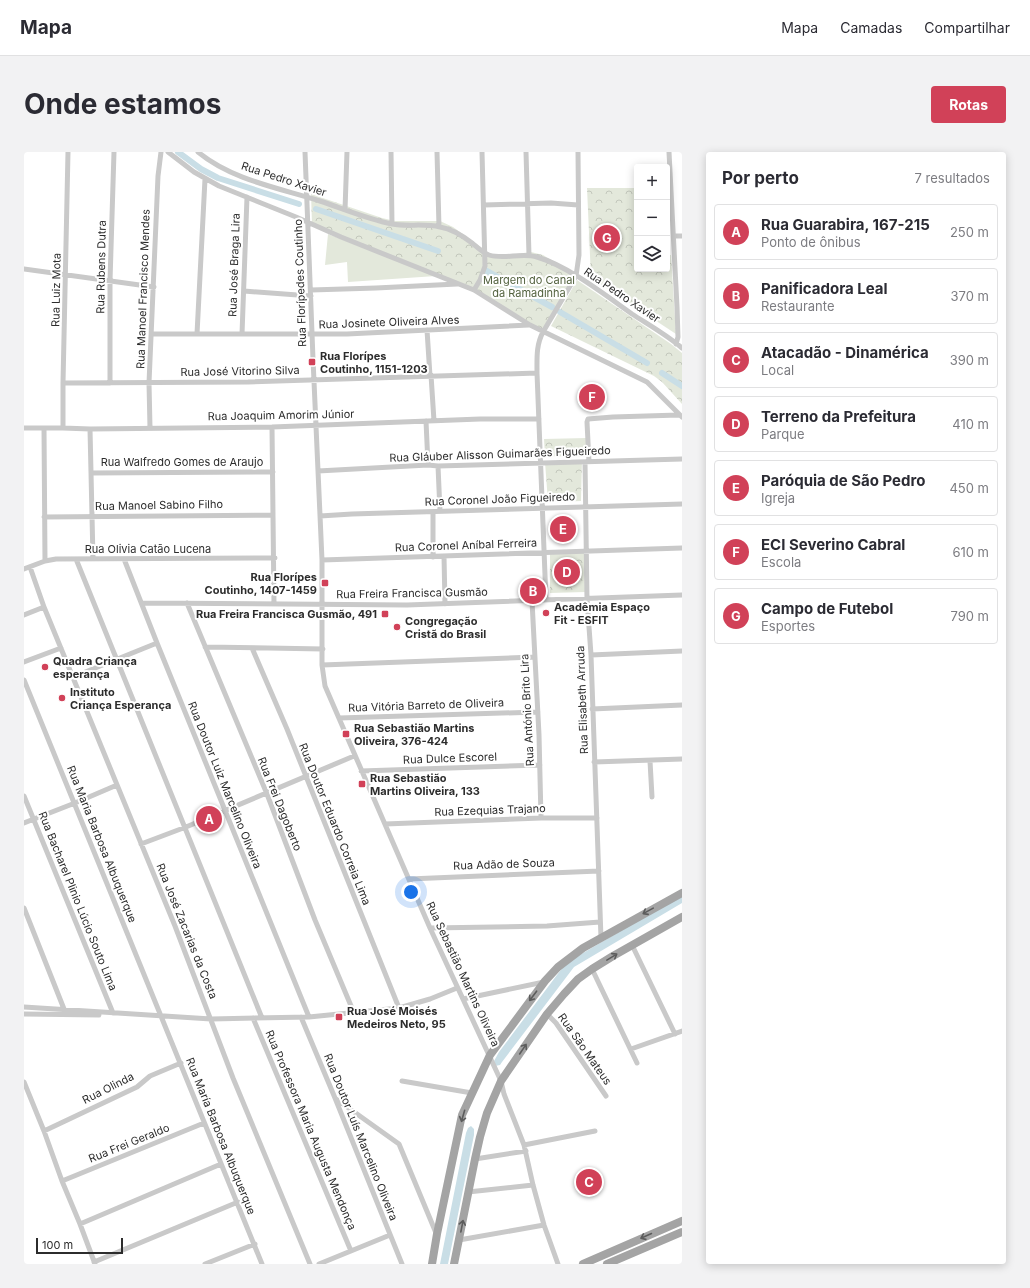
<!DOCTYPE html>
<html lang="pt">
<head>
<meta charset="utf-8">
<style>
  body { margin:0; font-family:Inter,sans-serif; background:#f2f2f3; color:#2b2b33 }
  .controls { position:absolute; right:12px; top:12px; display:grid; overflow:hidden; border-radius:4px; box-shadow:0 2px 10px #0003 }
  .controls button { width:36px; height:36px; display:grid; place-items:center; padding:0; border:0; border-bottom:1px solid #e1e1e2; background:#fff; color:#2b2b33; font:20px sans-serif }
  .scale { position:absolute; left:12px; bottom:10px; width:87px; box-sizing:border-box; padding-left:4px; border:2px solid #2c2c2c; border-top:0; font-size:11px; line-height:14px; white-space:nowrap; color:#2c2c2c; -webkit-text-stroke:3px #fff; paint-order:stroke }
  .you { position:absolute; left:387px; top:740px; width:14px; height:14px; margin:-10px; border:3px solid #fff; border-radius:50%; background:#1a73e8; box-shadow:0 0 0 6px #1a73e833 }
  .badge { display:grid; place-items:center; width:26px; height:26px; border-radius:50%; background:#d14158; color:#fff; font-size:13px; font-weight:700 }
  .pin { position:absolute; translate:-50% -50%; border:2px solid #fff; box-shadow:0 1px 4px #0006 }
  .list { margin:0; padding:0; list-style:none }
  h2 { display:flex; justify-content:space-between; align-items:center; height:52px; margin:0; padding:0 16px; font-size:17px }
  h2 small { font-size:13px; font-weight:400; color:#7c7c81 }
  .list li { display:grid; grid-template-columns:26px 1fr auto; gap:12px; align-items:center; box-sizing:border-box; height:56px; margin:0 8px 8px; padding:0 8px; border:1px solid #e1e1e2; border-radius:4px }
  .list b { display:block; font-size:15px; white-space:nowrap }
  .list p { margin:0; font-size:13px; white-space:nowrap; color:#7c7c81 }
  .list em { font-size:13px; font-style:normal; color:#7c7c81 }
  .icon { flex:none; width:22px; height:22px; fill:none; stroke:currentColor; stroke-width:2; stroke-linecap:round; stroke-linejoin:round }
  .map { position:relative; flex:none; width:658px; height:1112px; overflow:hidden; border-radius:4px }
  header { display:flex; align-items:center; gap:24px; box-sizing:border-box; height:56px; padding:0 20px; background:#fff; border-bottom:1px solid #e1e1e2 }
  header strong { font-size:19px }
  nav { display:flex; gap:22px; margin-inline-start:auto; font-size:14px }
  .intro { display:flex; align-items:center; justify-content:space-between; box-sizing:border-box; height:96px; padding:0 24px }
  h1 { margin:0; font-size:28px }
  .button { padding:10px 18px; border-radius:4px; background:#d14158; color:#fff; font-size:14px; font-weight:700 }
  main { display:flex; gap:24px; padding:0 24px }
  aside { flex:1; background:#fff; border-radius:4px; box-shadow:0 2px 10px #0003 }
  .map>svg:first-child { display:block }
</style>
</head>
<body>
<header>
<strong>Mapa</strong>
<nav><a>Mapa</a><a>Camadas</a><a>Compartilhar</a></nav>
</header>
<div class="intro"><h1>Onde estamos</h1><a class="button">Rotas</a></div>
<main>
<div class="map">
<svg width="658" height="1112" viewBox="0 0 658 1112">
  <defs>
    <pattern id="park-crowns" width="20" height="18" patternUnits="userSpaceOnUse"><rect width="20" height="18" fill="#e3e8db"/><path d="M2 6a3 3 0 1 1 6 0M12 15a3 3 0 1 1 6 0" fill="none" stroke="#c3c7bc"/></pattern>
  </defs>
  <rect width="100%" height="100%" fill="#fff"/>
  <!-- green -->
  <path fill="#e3e8db" d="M304,82l108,42 -88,6 -1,-20 -22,3z"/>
  <!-- park -->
  <path fill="url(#park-crowns)" d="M563,36h49l1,81h30v-14h4l5,79 -85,-56z
    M287,42l71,24 13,3h45l13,6 36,26 11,3 31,-4 12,3 32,20 -33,55 -84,-47 -146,-58z
    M553,128l94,64 11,9v51l-20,-22 -8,-6 -103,-50z
    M562,286v19l-41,-1 -1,-17z
    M558,309l-1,40 -33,1 -3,-40z
    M526,400h34l1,40 -35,1z"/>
  <!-- water -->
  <path fill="#c9dee6" d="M658,743v8l-108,64 -72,95 -2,3 -5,1 -1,-5 5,-9 67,-89z
    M447,974l3,3v6l-26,129h-8l26,-131 2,-5z"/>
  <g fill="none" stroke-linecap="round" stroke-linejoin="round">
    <!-- canal -->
    <path stroke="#c9dee6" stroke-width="6" d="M154,0l23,17 17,9 81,26
      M292,57l122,42
      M461,118l67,37
      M536,160l87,51
      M638,221l20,13"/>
    <!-- minor -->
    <path stroke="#c9c9c9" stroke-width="5" d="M144,0l26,20 25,14 77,31 45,20 133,53 56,35 117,57 35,35
      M174,0c34,28 81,36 122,49 24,8 47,18 72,23 16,3 32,-1 48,3 12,2 23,9 32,16 6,5 11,10 17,12 16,5 32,-3 48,2 31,9 68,38 95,57 17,11 35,21 50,34
      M281,0l8,207 9,201v105l3,21 105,242 71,153 3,13 20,51 9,40 11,40 14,39
      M367,0l1,72
      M413,0l2,75
      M502,0l3,103
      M645,0l8,155 1,30 -2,7
      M460,53l67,-2 27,2
      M321,58l2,-58
      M650,84h8
      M0,117l130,18
      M287,138l65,-2 81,-4
      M450,138l6,-10 5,-14 -3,-114
      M220,139l67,5
      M403,178l3,46
      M128,182h195l182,-9
      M173,182l8,-155
      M218,182l5,-137
      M407,223l3,46
      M39,231l185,-1 289,-9
      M86,231v-102l4,-129
      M402,269l2,44
      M248,275l2,177
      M0,276h39l27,1 182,-2 208,-8h59
      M20,276l1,133
      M39,276v-45l5,-231
      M126,276l-1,-45 9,-207 3,-24
      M66,277l3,130
      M561,310l2,137 4,56 10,283
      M565,310l-2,-40 1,-3 25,-2 66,-2
      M414,314l2,45
      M294,319l110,-6 10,1 244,-7
      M67,321l182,-1
      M409,360v45
      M296,364l32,-2 330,-10
      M20,365l229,-2
      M420,404l1,48
      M52,407l186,459
      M100,407l33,84 152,374
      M298,408l360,-12
      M6,415l14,40 131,319 58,152 77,186
      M0,417l21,-8 11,-2 219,-1
      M522,448l-9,-227c0,-15 -1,-28 6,-41l33,-56 3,-21 -1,-103
      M508,449l7,134 2,83
      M118,451l265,2 275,-10
      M163,451l80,191 48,126 39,93
      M0,463l20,-8
      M181,495l118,2
      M228,496l35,81 112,279
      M567,503l91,-4
      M0,510l37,-14
      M298,513l212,-8
      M49,525l84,-34
      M0,528l238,584
      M568,557l90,-4
      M315,566l199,-6
      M626,609l2,36
      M570,610l88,-3
      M337,619l179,-6
      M0,644l89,217
      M0,671l51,-20 42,-18
      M361,672l156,-6h56
      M117,692l45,-17 168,-71
      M385,727l190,-8
      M0,756l40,101
      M406,776l117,-2 53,-4
      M608,793l43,89
      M568,817l45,94
      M439,847l81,-17
      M0,855l187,12 98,-2 90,-9 31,-9 27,-11
      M0,862l75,1
      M523,862l9,9 50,73
      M277,865l34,81 67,166
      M229,866l98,233
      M607,897l51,-18
      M378,929l70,12
      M0,930l20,49 18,50 18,43 15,40
      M312,947l63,45 37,89
      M20,979l93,-44 13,-11 31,-13
      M500,993l71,-14
      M451,1007l51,-8
      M38,1029l142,-58
      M444,1040l65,-7
      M56,1072l141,-60
      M435,1088l85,-15
      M70,1110l144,-60
      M181,1112l50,-20
      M295,1112l71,-29"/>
    <!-- primary -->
    <path stroke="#a4a4a4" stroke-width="8" d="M408,1112l5,-30 25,-119 28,-60 55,-74 13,-14 25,-19 99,-55
      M430,1112l21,-105 5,-22 7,-24 14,-32 46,-67 17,-20 14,-15 14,-10 21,-13 69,-39
      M559,1112l99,-43
      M583,1112l75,-32"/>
  </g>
  <!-- one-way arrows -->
  <defs><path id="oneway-shaft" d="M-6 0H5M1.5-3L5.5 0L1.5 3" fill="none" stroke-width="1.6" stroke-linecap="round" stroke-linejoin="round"/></defs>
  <g stroke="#5c5c5c">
    <use href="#oneway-shaft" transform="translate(624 759) rotate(151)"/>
    <use href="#oneway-shaft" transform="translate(588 805) rotate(-31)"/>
    <use href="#oneway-shaft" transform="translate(509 844) rotate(127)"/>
    <use href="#oneway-shaft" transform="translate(499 897) rotate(-56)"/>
    <use href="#oneway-shaft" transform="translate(439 964) rotate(106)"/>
    <use href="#oneway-shaft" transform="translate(438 1074) rotate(-79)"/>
    <use href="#oneway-shaft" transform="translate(622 1084) rotate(156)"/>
  </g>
  <!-- markers -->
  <g fill="#d14158" stroke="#fff" stroke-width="1.5">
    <rect x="284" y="206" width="8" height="8" rx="2"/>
    <rect x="297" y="427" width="8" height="8" rx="2"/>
    <circle cx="522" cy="461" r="4"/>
    <rect x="357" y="458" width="8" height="8" rx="2"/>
    <circle cx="373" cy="475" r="4"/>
    <circle cx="21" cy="515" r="4"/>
    <circle cx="38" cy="546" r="4"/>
    <rect x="318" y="578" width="8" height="8" rx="2"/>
    <rect x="334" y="628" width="8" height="8" rx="2"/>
    <rect x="311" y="861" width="8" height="8" rx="2"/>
  </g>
  <g text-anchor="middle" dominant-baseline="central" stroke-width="4" stroke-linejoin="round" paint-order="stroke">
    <!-- street labels -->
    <g font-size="11" fill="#2c2c2c" stroke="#fff">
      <text transform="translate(260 27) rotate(18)">Rua Pedro Xavier</text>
      <text transform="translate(210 113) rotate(-88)">Rua José Braga Lira</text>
      <text transform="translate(77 115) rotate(-89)">Rua Rubens Dutra</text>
      <text transform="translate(276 131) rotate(-92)">Rua Florípedes Coutinho</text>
      <text transform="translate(119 137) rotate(-88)">Rua Manoel Francisco Mendes</text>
      <text transform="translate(32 138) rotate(-89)">Rua Luiz Mota</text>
      <text transform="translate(598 143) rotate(34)">Rua Pedro Xavier</text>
      <text transform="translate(365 170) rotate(-2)">Rua Josinete Oliveira Alves</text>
      <text transform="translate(216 219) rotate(-1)">Rua José Vitorino Silva</text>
      <text transform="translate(257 263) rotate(-1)">Rua Joaquim Amorim Júnior</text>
      <text transform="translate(476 302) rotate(-2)">Rua Gláuber Alisson Guimarães Figueiredo</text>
      <text x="158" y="310">Rua Walfredo Gomes de Araujo</text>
      <text transform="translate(476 347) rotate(-2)">Rua Coronel João Figueiredo</text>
      <text transform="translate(135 353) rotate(-1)">Rua Manoel Sabino Filho</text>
      <text transform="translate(442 393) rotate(-2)">Rua Coronel Aníbal Ferreira</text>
      <text x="124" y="397">Rua Olivia Catão Lucena</text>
      <text transform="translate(388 441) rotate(-1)">Rua Freira Francisca Gusmão</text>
      <text transform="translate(558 548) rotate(-92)">Rua Elisabeth Arruda</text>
      <text transform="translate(402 553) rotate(-2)">Rua Vitória Barreto de Oliveira</text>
      <text transform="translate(503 558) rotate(-93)">Rua António Brito Lira</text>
      <text transform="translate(426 606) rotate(-2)">Rua Dulce Escorel</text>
      <text transform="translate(201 633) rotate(68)">Rua Doutor Luiz Marcelino Oliveira</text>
      <text transform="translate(256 652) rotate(68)">Rua Frei Dagoberto</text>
      <text transform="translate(466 658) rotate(-2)">Rua Ezequias Trajano</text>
      <text transform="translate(311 672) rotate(68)">Rua Doutor Eduardo Correia Lima</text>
      <text transform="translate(78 692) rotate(68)">Rua Maria Barbosa Albuquerque</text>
      <text transform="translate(480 712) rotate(-2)">Rua Adão de Souza</text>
      <text transform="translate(54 749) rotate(68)">Rua Bacharel Plinio Lúcio Souto Lima</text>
      <text transform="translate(163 779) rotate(68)">Rua José Zacarias da Costa</text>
      <text transform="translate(439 822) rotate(65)">Rua Sebastião Martins Oliveira</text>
      <text transform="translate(561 897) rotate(55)">Rua São Mateus</text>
      <text transform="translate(84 936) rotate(-27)">Rua Olinda</text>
      <text transform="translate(287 978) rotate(67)">Rua Professora Maria Augusta Mendonça</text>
      <text transform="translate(197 984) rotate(68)">Rua María Barbosa Albuquerque</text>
      <text transform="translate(337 985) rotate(68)">Rua Doutor Luís Marcelino Oliveira</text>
      <text transform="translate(105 991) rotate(-22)">Rua Frei Geraldo</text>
    </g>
    <!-- park labels -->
    <g font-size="11" fill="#53623f" stroke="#fff">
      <text x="505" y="128">Margem do Canal<tspan x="505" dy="13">da Ramadinha</tspan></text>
    </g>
    <!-- poi labels -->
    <g font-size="11" font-weight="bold" fill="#2c2c2c" stroke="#fff" text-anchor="start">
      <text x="296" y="204">Rua Florípes<tspan x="296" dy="13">Coutinho, 1151-1203</tspan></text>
      <text x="293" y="425" text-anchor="end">Rua Florípes<tspan x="293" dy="13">Coutinho, 1407-1459</tspan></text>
      <text x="530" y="455">Acadêmia Espaço<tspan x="530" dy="13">Fit - ESFIT</tspan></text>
      <text x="353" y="462" text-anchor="end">Rua Freira Francisca Gusmão, 491</text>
      <text x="381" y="469">Congregação<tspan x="381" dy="13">Cristã do Brasil</tspan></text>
      <text x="29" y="509">Quadra Criança<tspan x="29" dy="13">esperança</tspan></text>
      <text x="46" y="540">Instituto<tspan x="46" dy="13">Criança Esperança</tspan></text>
      <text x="330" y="576">Rua Sebastião Martins<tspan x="330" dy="13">Oliveira, 376-424</tspan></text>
      <text x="346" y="626">Rua Sebastião<tspan x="346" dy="13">Martins Oliveira, 133</tspan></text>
      <text x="323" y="859">Rua José Moisés<tspan x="323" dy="13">Medeiros Neto, 95</tspan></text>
    </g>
  </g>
</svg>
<div class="controls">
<button>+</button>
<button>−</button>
<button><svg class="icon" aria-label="layers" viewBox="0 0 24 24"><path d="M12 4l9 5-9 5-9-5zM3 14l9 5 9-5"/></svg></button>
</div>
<div class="scale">100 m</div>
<div class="you"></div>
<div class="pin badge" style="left:185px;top:667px">A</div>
<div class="pin badge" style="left:509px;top:439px">B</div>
<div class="pin badge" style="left:565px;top:1030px">C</div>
<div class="pin badge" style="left:543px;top:420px">D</div>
<div class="pin badge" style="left:539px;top:377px">E</div>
<div class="pin badge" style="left:568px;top:245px">F</div>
<div class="pin badge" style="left:583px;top:86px">G</div>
</div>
<aside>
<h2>Por perto<small>7 resultados</small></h2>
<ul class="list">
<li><span class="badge">A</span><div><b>Rua Guarabira, 167-215</b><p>Ponto de ônibus</p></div><em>250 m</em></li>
<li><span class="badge">B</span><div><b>Panificadora Leal</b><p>Restaurante</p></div><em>370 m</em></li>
<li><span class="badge">C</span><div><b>Atacadão - Dinamérica</b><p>Local</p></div><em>390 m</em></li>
<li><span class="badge">D</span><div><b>Terreno da Prefeitura</b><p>Parque</p></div><em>410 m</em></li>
<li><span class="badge">E</span><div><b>Paróquia de São Pedro</b><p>Igreja</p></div><em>450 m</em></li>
<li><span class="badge">F</span><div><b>ECI Severino Cabral</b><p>Escola</p></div><em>610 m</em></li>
<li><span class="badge">G</span><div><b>Campo de Futebol</b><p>Esportes</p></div><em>790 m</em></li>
</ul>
</aside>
</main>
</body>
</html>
